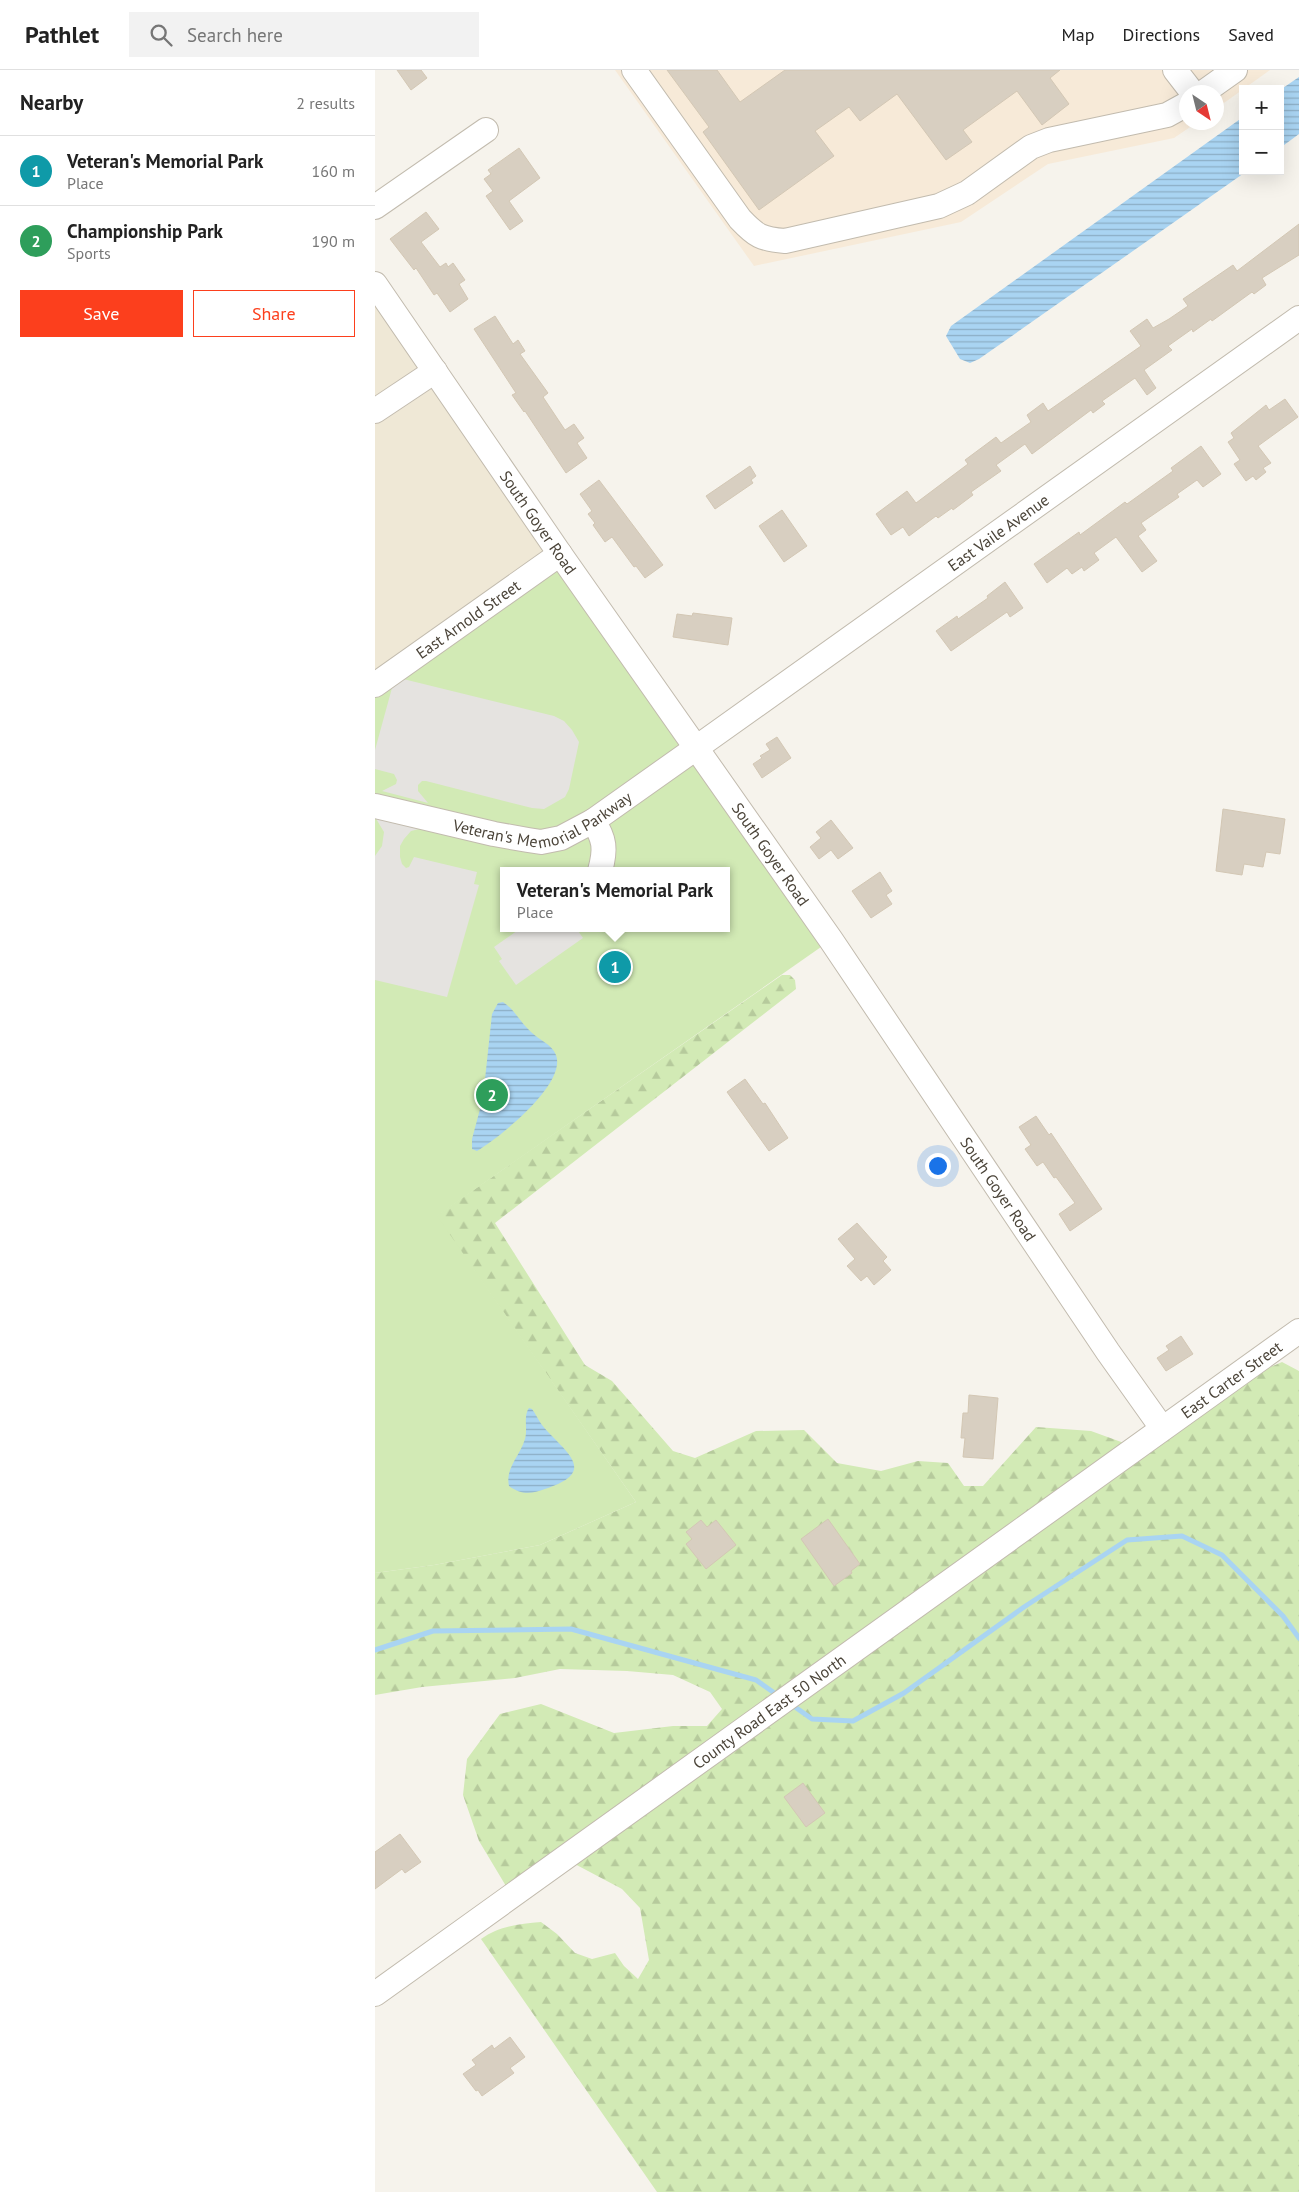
<!DOCTYPE html>
<html lang="en">
<head>
<meta charset="utf-8">
<style>
  body { margin:0; font-family:"PT Sans",sans-serif; background:#f2f2f2; color:#222 }
  .controls { position:absolute; right:15px; top:15px; display:grid; overflow:hidden; border-radius:0px; box-shadow:0 5px 20px #0002 }
  .controls button { width:45px; height:45px; display:grid; place-items:center; padding:0; border:0; border-bottom:1px solid #e0e0e0; background:#fff; color:#222; font:25px sans-serif }
  .compass { position:absolute; left:804px; top:15px; width:45px; height:45px; border-radius:50%; background:#fff; box-shadow:0 5px 20px #0002; rotate:145deg }
  .you { position:absolute; left:562px; top:1095px; width:18px; height:18px; margin:-12px; border:4px solid #fff; border-radius:50%; background:#1a73e8; box-shadow:0 0 0 8px #1a73e833 }
  .badge { display:grid; place-items:center; width:32px; height:32px; border-radius:50%; background:#fc3f1d; color:#fff; font-size:16px; font-weight:700 }
  .pin { position:absolute; translate:-50% -50%; border:2px solid #fff; box-shadow:0 1px 5px #0006 }
  .popup { position:absolute; left:125px; top:797px; width:230px; height:65px; box-sizing:border-box; display:grid; place-content:center; border-radius:0px; background:#fff; filter:drop-shadow(0 1px 4px #0005); font-size:16px; white-space:nowrap; color:#767676 }
  .popup b { font-size:19px; color:#222 }
  .popup::after { content:''; position:absolute; left:50%; top:100%; margin-left:-10px; border:10px solid transparent; border-top-color:#fff }
  .list { margin:0; padding:0; list-style:none }
  h2 { display:flex; justify-content:space-between; align-items:center; height:65px; margin:0; padding:0 20px; font-size:21px }
  h2 small { font-size:16px; font-weight:400; color:#767676 }
  .list li { display:grid; grid-template-columns:32px 1fr auto; gap:15px; align-items:center; box-sizing:border-box; height:70px; padding:0 20px; border-top:1px solid #e0e0e0 }
  .list b { display:block; font-size:19px; white-space:nowrap }
  .list p { margin:0; font-size:16px; white-space:nowrap; color:#767676 }
  .list em { font-size:16px; font-style:normal; color:#767676 }
  .actions { display:flex; gap:10px; padding:15px 20px }
  .actions a { flex:1; padding:11px 0; border:1px solid #fc3f1d; border-radius:0px; text-align:center; font-size:18px; color:#fc3f1d }
  .actions .main { background:#fc3f1d; color:#fff }
  .icon { flex:none; width:28px; height:28px; fill:none; stroke:currentColor; stroke-width:2; stroke-linecap:round; stroke-linejoin:round }
  .map { position:relative; flex:none; width:924px; height:2122px; overflow:hidden }
  header { display:flex; align-items:center; gap:30px; box-sizing:border-box; height:70px; padding:0 25px; background:#fff; border-bottom:1px solid #e0e0e0 }
  header strong { font-size:24px }
  nav { display:flex; gap:28px; margin-inline-start:auto; font-size:18px }
  .search { width:350px; height:45px; background:#f2f2f2; display:flex; align-items:center; gap:12px; box-sizing:border-box; padding:0 18px; border-radius:0px; color:#767676; font-size:19px }
  main { display:flex }
  aside { flex:1; background:#fff }
  .map>svg:first-child { display:block }
</style>
</head>
<body>
<header>
<strong>Pathlet</strong>
<div class="search"><svg class="icon" aria-label="search" viewBox="0 0 24 24"><circle cx="10" cy="10" r="6"/><path d="M15 15l6 6"/></svg>Search here</div>
<nav><a>Map</a><a>Directions</a><a>Saved</a></nav>
</header>
<main>
<aside>
<h2>Nearby<small>2 results</small></h2>
<ul class="list">
<li><span class="badge" style="background:#0f9aa8">1</span><div><b>Veteran's Memorial Park</b><p>Place</p></div><em>160 m</em></li>
<li><span class="badge" style="background:#2e9e5b">2</span><div><b>Championship Park</b><p>Sports</p></div><em>190 m</em></li>
</ul>
<div class="actions"><a class="main">Save</a><a>Share</a></div>
</aside>
<div class="map">
<svg width="924" height="2122" viewBox="0 0 924 2122">
  <defs>
    <pattern id="forest-firs" width="22" height="20" patternUnits="userSpaceOnUse" patternTransform="scale(1.25)"><rect width="22" height="20" fill="#d2eab5"/><path d="M5 1l3.5 6h-7zM16 11l3.5 6h-7z" fill="#b6ca9c"/></pattern>
    <pattern id="water-rules" width="6" height="5" patternUnits="userSpaceOnUse" patternTransform="scale(1.25)"><rect width="6" height="5" fill="#a9d4f2"/><path d="M0 2.5h6" fill="none" stroke="#8caec5"/></pattern>
  </defs>
  <rect width="100%" height="100%" fill="#f6f3ec"/>
  <!-- commercial -->
  <path fill="#f7ead8" d="M240,0h655l-53,38v-16h-30v30l9,1 -22,15 -126,26 -87,58 -207,44z"/>
  <!-- education -->
  <path fill="#efe8d6" d="M0,214l185,270 -185,131z"/>
  <!-- forest -->
  <path fill="url(#forest-firs)" d="M407,905h8l5,5 1,9 -301,234 90,142 27,16 61,70 22,7 61,-27 48,-1 33,33 44,8 37,-10 30,2 16,23h19l53,-59 55,4 44,16 -623,449 -33,-55 -16,-46 4,-36 33,-45 41,-10 73,29 59,-7h34l15,-17 -12,-17 -37,-17 -46,-4 -67,-2 -45,9 -93,9 -47,8v-122l59,-8 106,-20 96,-43 -200,-286z
    M907,1292l17,9v821h-642l-176,-253c18,-13 38,-15 60,-17l16,12 18,19 17,6 23,-6 9,13 14,13 11,-19 -9,-52 -18,-19 -51,-27 688,-490z"/>
  <!-- garden -->
  <path fill="#d2eab5" fill-rule="evenodd" d="M185,484l271,386 -394,276 199,286 -96,43 -106,20 -59,8v-888zM129,801h222v57h-222z"/>
  <!-- parking -->
  <path fill="#e5e3e0" d="M20,607l159,39 10,5 8,9 7,12 -10,47 -4,8 -21,12 -12,-1 -106,-27h-4l-4,4v6l10,12 -46,-12 14,-7 1,-4 -3,-6 -19,-5v-19z
    M0,747l44,12 -8,2 -7,8 -4,7v11l2,7 4,4 3,-1 5,-10 63,15 -3,12 5,1 -32,112 -72,-17v-124l7,-10 2,-14z
    M146,858h55l7,10 -67,47 -17,-24 3,-2 -8,-12z"/>
  <!-- water -->
  <path fill="url(#water-rules)" d="M924,7v57l-19,14v-58z
    M868,47v54h4l-268,188 -9,4 -10,-4 -14,-23 5,-10z
    M128,932c11,7 18,21 28,30 8,8 21,12 25,23 11,29 -57,83 -79,96l-5,-2v-10l11,-41 9,-84 6,-11z
    M154,1338l3,1c4,5 6,11 10,16 21,26 59,46 3,64 -13,5 -24,6 -36,-3 -4,-18 11,-30 16,-47 3,-10 -2,-23 4,-31z"/>
  <g fill="none" stroke-linecap="round" stroke-linejoin="round">
    <!-- stream -->
    <path stroke="#a9d4f2" stroke-width="5" d="M0,1580l58,-19 138,-2 185,51 17,12
      M420,1637l17,12 41,2 51,-28 120,-86 103,-67 55,-4 40,19 61,61 16,22"/>
  </g>
  <!-- building -->
  <path fill="#d8cfc1" stroke="#d3c7b4" d="M22,0h24l6,8 -16,12z
    M292,0h50l23,32 45,-32h275l-10,8 19,26 -27,21 -25,-34 -54,39 9,12 -26,18 -49,-66 -37,27 -11,-14 -34,24 19,25 -75,54 -56,-78 6,-5z
    M144,78l21,30 -31,23 14,20 -13,9 -24,-34 7,-5 -9,-12 7,-5 -3,-4z
    M51,142l13,17 -18,13 19,25 6,-4 2,4 5,-4 12,17 -6,4 9,15 -18,13 -13,-19 -3,2 -18,-27 -2,2 -24,-31z
    M924,154v31l-37,23 4,7 -12,9 -2,-2 -40,29 -1,-2 -18,13 -1,-3 -24,17 4,4 -28,20 12,18 -9,7 -12,-17 -33,23 3,3 -12,9 -2,-3 -59,44 -7,-10 -29,21 5,6 -30,21 2,3 -20,15 -1,-2 -14,10 -2,-2 -27,20 -6,-9 -12,8 -15,-21 31,-23 9,12 52,-39 -3,-4 31,-23 5,6 30,-21 -4,-7 16,-12 5,8 93,-65 -11,-15 17,-12 6,9 16,-9 19,-13 -5,-7 50,-34 4,6z
    M120,246l18,28 5,-4 7,11 -5,3 28,39 -5,4 22,33 9,-6 10,14 -7,5 10,15 -21,15 -41,-62 -1,1 -12,-17 4,-2 -42,-64z
    M910,329l13,18 -40,29 13,17 -8,5 3,4 -10,8 -3,-4 -7,5 -12,-17 6,-4 -12,-18 6,-4 -3,-5 35,-28 3,5z
    M826,376l20,28 -18,13 -6,-7 -20,14 2,3 -38,26 5,7 -8,6 19,25 -15,11 -26,-35 -22,16 5,7 -15,11 -2,-4 -10,7 -5,-6 -20,15 -13,-19 45,-32 1,3 45,-33 2,2 46,-33 -2,-3z
    M375,396l6,10 -5,4 2,3 -38,26 -9,-13z
    M224,410l64,85 -18,13 -9,-12 -2,1 -22,-30 -7,5 -12,-17 2,-2 -7,-9 4,-3 -12,-17z
    M407,440l25,36 -23,16 -25,-36z
    M630,512l18,26 -13,9 -3,-5 -56,39 -15,-20 21,-15 1,3 30,-21 -1,-2z
    M318,543l39,5 -4,27 -55,-8 4,-23 15,2z
    M402,667l14,21 -29,20 -9,-14 9,-6 -2,-2 10,-6 -4,-6z
    M848,739l62,10 -5,35 -14,-2 -3,15 -19,-3 -2,11 -26,-4z
    M456,750l22,28 -15,11 -7,-9 -12,9 -9,-12 11,-9 -5,-6z
    M505,802l12,19 -6,4 6,9 -21,14 -19,-27z
    M370,1009l18,25 2,-1 23,35 -19,13 -42,-59z
    M661,1046l13,19 2,-2 51,76 -32,22 -11,-17 16,-11 -19,-26 -2,1 -11,-16 -6,4 -12,-17 6,-4 -12,-18z
    M482,1153l30,34 -4,4 8,9 -17,15 -7,-9 -6,5 -14,-15 8,-7 -17,-20z
    M806,1266l12,18 -27,17 -9,-13 12,-8 -3,-4z
    M594,1325l29,3 -5,61 -30,-2 2,-19h-4l2,-25h5z
    M453,1449l32,45 -9,7 1,2 -18,13 -33,-47z
    M326,1450l6,7 9,-7 20,25 -30,24 -20,-25 6,-5 -6,-7z
    M428,1713l22,30 -19,14 -22,-30z
    M25,1764l21,28 -16,11 -3,-4 -27,20v-37z
    M135,1967l15,20 -15,11 4,5 -32,23 -4,-6 -2,1 -13,-17 13,-9 -4,-5 20,-15 2,4z"/>
  <g fill="none" stroke-linecap="round" stroke-linejoin="round">
    <!-- minor casing -->
    <g stroke="#c2bbae" stroke-width="26">
      <g id="minor">
        <path d="M259,0l106,149c16,17 21,20 45,22l154,-35 28,-13 64,-46 18,-7 118,-25 20,-11"/>
        <path d="M800,0l17,22"/>
        <path d="M829,22l31,-22"/>
        <path d="M0,137l111,-77"/>
        <path id="s1" d="M0,214l185,270 271,386 277,412 54,76"/>
        <path d="M0,341l60,-40"/>
        <path id="s2" d="M0,615l185,-131"/>
        <path id="s3" d="M0,736l119,28 34,6 13,2 20,-4 32,-17 103,-73 603,-430"/>
        <path d="M218,751c12,18 13,28 7,50"/>
        <path id="s4" d="M0,1924l924,-663"/>
      </g>
    </g>
    <!-- minor -->
    <use href="#minor" stroke="#fff" stroke-width="24"/>
  </g>
  <g text-anchor="middle" dominant-baseline="central" stroke-width="4" stroke-linejoin="round" paint-order="stroke">
    <!-- street labels -->
    <g font-size="16" fill="#4b4439" stroke="#fff">
      <text stroke="none"><textPath href="#s1" startOffset="289">South Goyer Road</textPath></text>
      <text stroke="none"><textPath href="#s3" startOffset="724">East Vaile Avenue</textPath></text>
      <text stroke="none"><textPath href="#s2" startOffset="114">East Arnold Street</textPath></text>
      <text stroke="none"><textPath href="#s3" startOffset="176">Veteran's Memorial Parkway</textPath></text>
      <text stroke="none"><textPath href="#s1" startOffset="694">South Goyer Road</textPath></text>
      <text stroke="none"><textPath href="#s1" startOffset="1099">South Goyer Road</textPath></text>
      <text stroke="none"><textPath href="#s4" startOffset="1054">East Carter Street</textPath></text>
      <text stroke="none"><textPath href="#s4" startOffset="485">County Road East 50 North</textPath></text>
    </g>
  </g>
</svg>
<div class="controls">
<button>+</button>
<button>−</button>
</div>
<svg class="compass" viewBox="-18 -18 36 36"><path d="M0-13l5 13h-10z" fill="#e53935"/><path d="M0 13l5-13h-10z" fill="#767676"/></svg>
<div class="you"></div>
<div class="pin badge" style="left:240px;top:897px;background:#0f9aa8">1</div>
<div class="popup"><b>Veteran's Memorial Park</b>Place</div>
<div class="pin badge" style="left:117px;top:1025px;background:#2e9e5b">2</div>
</div>
</main>
</body>
</html>
